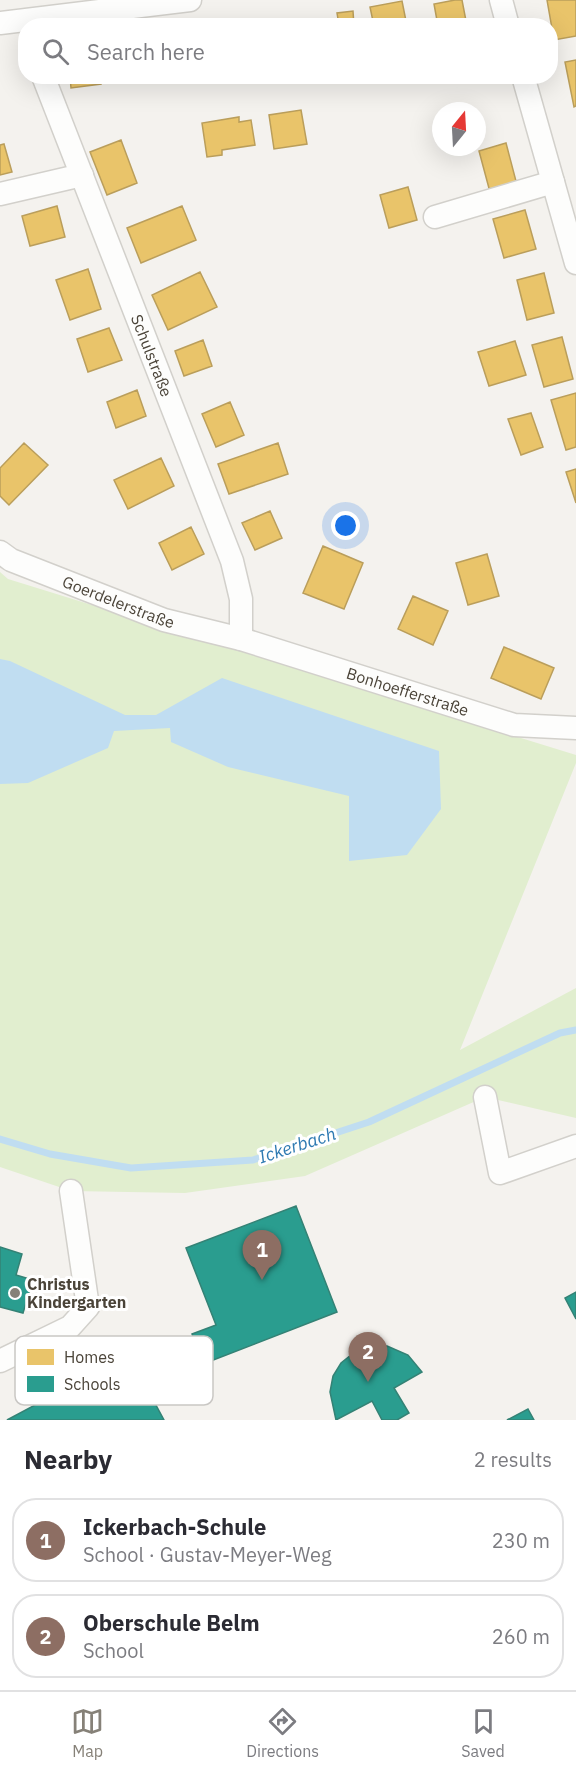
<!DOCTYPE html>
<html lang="en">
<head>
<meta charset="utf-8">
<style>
  body { margin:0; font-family:"IBM Plex Sans",sans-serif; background:#f2f2f3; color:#2b2b33 }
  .compass { position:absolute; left:432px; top:102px; width:54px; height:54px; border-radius:50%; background:#fff; box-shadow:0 6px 24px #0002; rotate:18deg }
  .you { position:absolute; left:346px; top:526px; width:21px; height:21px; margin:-15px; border:4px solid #fff; border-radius:50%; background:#1a73e8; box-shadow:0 0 0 9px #1a73e833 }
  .badge { display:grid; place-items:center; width:39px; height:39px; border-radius:50%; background:#868178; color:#fff; font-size:20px; font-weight:700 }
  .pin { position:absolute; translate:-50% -50px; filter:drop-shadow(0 2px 3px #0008) }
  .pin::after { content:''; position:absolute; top:32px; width:21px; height:18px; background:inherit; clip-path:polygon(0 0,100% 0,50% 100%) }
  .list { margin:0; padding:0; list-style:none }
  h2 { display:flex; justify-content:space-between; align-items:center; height:78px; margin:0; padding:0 24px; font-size:26px }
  h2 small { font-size:20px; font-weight:400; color:#7c7c81 }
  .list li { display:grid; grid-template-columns:39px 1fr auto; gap:18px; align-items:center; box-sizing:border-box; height:84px; margin:0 12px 12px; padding:0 12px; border:2px solid #e1e1e2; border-radius:24px }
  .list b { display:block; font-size:22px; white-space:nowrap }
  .list p { margin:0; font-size:20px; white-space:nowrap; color:#7c7c81 }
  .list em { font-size:20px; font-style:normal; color:#7c7c81 }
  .icon { flex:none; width:33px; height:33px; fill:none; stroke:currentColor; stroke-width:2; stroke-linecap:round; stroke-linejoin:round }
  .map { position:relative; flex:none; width:576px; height:1420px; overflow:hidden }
  .search { position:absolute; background:#fff; box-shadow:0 6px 24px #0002; left:18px; right:18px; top:18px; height:66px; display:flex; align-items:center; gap:15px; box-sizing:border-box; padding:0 21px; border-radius:24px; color:#7c7c81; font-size:22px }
  .sheet { height:270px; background:#fff }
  nav { display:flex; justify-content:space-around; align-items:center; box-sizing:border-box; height:84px; border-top:2px solid #e1e1e2; background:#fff; font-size:16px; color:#7c7c81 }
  nav a { display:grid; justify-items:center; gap:3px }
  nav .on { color:#868178 }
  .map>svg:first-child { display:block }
</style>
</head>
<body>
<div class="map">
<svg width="576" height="1420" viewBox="0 0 576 1420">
  <rect width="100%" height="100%" fill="#f4f2ee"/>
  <!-- green -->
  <path fill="#e1eecf" d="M0,572l8,7 568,176v8l-116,287 116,-62v130l-91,-21 -180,79 -120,17 -114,-2 -71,-24z"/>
  <!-- water -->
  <path fill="#c0ddf1" d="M0,659l10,2 115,54h31l66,-37 217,73 2,58 -34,46 -58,6v-65l-121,-29 -57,-25 -1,-14 -56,3 -6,17 -80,35 -28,1z"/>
  <!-- homes -->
  <path fill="#e9c46a" stroke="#ba9e5b" stroke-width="1.5" d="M455,0h7l5,26h-29l-4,-22z
    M547,0h29v36l-22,4z
    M402,1l5,25h-33l-4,-19z
    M353,11l1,15h-43l-1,-4 28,-3 -1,-6z
    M576,60v46l-2,1 -9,-45z
    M70,76h30l1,8 -30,4z
    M126,76h32l-31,5z
    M301,110l6,34 -33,5 -5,-34z
    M239,117v5l12,-2 4,25 -33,5v5l-15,2 -5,-34z
    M121,140l16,43 -30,12 -17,-43z
    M506,143l11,42 -27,7 -11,-41z
    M4,144l8,28 -12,3v-30z
    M408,187l9,33 -28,8 -9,-33z
    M57,206l8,31 -35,9 -8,-30z
    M182,206l14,34 -55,23 -14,-35z
    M525,210l11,39 -32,9 -11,-39z
    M88,269l13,40 -31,11 -14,-40z
    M200,272l17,35 -49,23 -16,-35z
    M544,273l10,40 -27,7 -10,-40z
    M109,328l13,32 -34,12 -11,-33z
    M562,337l11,42 -29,8 -12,-42z
    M203,340l9,26 -28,10 -9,-25z
    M515,341l11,34 -37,11 -11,-34z
    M137,390l9,26 -30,12 -9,-26z
    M576,393v54l-10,3 -15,-50z
    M230,402l14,33 -28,12 -14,-33z
    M531,413l12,34 -22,8 -13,-36z
    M24,443l24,22 -39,40 -9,-9v-28z
    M278,443l10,31 -59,20 -11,-30z
    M161,458l13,28 -46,23 -14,-29z
    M576,469v34l-10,-31z
    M270,511l12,27 -27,12 -13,-27z
    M191,527l13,27 -32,16 -13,-27z
    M323,546l40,17 -19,46 -41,-16z
    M487,554l12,42 -31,9 -12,-42z
    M413,596l35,15 -15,34 -35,-16z
    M504,647l50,21 -13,31 -50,-21z"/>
  <!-- schools -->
  <path fill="#2a9d8f" stroke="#348275" stroke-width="1.5" d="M296,1206l41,106 -134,52 -11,-30 24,-9 -30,-77z
    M0,1247l22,7 -6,21 17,5 -10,33 -23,-6z
    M576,1292v27l-11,-21z
    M387,1346l21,9 14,17 -28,16 15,25 -12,7h-15l-10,-19 -36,19 -6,-28 3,-16 8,-13 20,-16z
    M129,1355l35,65h-157z
    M528,1409l6,11h-27z"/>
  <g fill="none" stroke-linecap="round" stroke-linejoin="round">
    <!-- stream -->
    <path stroke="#c0ddf1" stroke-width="7" d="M0,1139l50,15 81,14 122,-8 116,-38 191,-89 16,-3"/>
    <!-- minor casing -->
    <g stroke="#d2d0cb" stroke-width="25">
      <g id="minor">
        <path d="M501,0l7,26"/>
        <path d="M0,23l190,-23"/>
        <path id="s1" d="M43,76l189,485 9,38v40"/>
        <path d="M523,76l53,187"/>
        <path d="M0,194l82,-19"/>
        <path d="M435,217l118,-35"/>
        <path id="s2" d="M0,552l11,8 153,60 77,19 273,86 62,3"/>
        <path d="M485,1097l15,76 76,-27"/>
        <path d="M0,1361l70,-34 18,-20 -17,-116"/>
      </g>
    </g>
    <!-- minor -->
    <use href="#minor" stroke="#fdfdfc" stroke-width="22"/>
  </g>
  <!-- markers -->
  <circle fill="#868178" stroke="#fff" stroke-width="2" cx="15" cy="1293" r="6"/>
  <g text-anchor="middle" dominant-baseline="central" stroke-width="6" stroke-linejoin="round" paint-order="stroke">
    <!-- street labels -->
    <g font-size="16" fill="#4b4439" stroke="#fff">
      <text stroke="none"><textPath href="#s1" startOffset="300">Schulstraße</textPath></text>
      <text stroke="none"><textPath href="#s2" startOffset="129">Goerdelerstraße</textPath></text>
      <text stroke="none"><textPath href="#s2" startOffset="432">Bonhoefferstraße</textPath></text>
    </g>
    <!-- poi labels -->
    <g font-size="16" font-weight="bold" fill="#4b4439" stroke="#fff" text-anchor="start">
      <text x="27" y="1284">Christus<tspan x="27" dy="18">Kindergarten</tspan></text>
    </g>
    <!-- water labels -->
    <g font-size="18" font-style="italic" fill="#2e7ab2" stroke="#fff">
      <text transform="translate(297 1145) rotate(-18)">Ickerbach</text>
    </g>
  </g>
  <!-- legend -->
  <rect x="15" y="1336" width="198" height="69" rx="9" fill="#fff" stroke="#c9c7c4" stroke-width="1.5"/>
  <rect x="27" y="1349" width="27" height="16" fill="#e9c46a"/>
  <rect x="27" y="1376" width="27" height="16" fill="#2a9d8f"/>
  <g font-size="16" fill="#4b4439">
    <text x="64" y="1363">Homes</text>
    <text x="64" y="1390">Schools</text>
  </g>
</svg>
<svg class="compass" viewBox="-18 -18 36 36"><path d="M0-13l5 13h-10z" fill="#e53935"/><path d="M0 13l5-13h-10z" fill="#7c7c81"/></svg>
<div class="you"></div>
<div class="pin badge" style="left:262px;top:1280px;background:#8d6e63">1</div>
<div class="pin badge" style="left:368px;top:1382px;background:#8d6e63">2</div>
<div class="search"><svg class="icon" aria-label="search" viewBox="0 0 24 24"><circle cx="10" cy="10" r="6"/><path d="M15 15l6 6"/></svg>Search here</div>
</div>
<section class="sheet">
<h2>Nearby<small>2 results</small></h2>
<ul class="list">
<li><span class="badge" style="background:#8d6e63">1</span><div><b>Ickerbach-Schule</b><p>School · Gustav-Meyer-Weg</p></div><em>230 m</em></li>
<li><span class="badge" style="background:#8d6e63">2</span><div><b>Oberschule Belm</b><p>School</p></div><em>260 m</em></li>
</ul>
</section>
<nav>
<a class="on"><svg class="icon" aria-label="map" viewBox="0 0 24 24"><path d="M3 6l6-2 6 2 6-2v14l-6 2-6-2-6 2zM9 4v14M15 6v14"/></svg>Map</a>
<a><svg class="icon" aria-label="directions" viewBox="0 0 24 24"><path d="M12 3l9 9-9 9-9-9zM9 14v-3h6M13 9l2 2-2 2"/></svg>Directions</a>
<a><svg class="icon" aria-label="saved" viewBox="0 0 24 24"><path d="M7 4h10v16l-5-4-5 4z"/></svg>Saved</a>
</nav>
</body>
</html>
